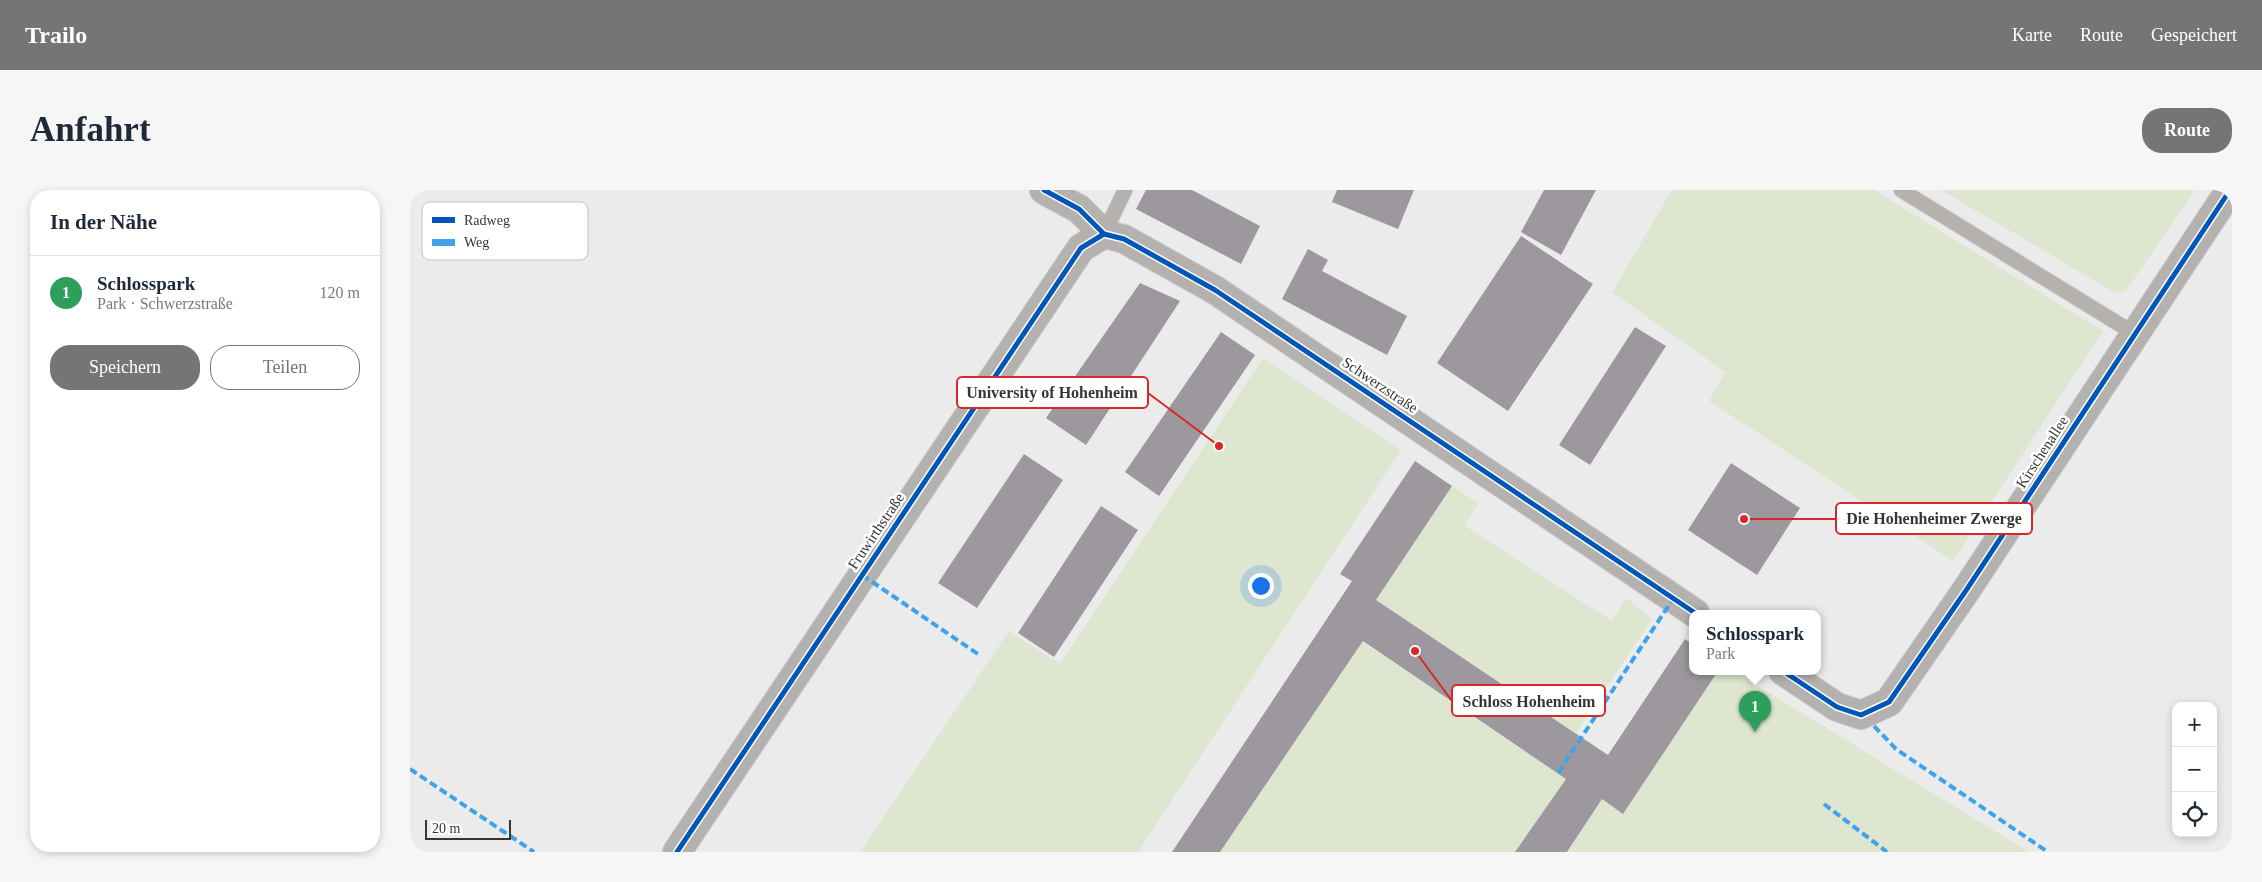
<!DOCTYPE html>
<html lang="de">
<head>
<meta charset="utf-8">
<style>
  body { margin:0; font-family:"Times New Roman",serif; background:#f6f6f7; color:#1f2937 }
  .controls { position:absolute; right:15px; bottom:15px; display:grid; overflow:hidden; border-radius:10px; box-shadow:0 2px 8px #0003 }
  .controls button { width:45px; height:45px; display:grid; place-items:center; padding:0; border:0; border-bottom:1px solid #e0e1e3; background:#fff; color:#1f2937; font:25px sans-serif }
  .scale { position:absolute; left:15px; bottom:12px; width:86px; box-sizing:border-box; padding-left:5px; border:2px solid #353536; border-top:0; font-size:14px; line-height:18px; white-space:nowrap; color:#353536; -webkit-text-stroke:4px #fff; paint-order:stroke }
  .you { position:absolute; left:850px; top:395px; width:18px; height:18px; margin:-12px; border:4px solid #fff; border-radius:50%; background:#1a73e8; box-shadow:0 0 0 8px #1a73e833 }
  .badge { display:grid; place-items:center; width:32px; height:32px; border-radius:50%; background:#757576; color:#fff; font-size:16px; font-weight:700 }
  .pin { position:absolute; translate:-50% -41px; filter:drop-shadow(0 1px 2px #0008) }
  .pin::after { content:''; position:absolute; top:26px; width:18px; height:15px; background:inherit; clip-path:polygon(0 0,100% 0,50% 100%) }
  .popup { position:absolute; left:1279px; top:420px; width:132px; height:65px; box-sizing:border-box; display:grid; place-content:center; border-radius:10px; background:#fff; filter:drop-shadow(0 1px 4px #0005); font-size:16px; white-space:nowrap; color:#747a83 }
  .popup b { font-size:19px; color:#1f2937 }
  .popup::after { content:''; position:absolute; left:50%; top:100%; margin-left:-10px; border:10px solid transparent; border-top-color:#fff }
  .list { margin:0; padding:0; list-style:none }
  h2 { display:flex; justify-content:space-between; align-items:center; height:65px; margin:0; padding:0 20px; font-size:21px }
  h2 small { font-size:16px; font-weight:400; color:#747a83 }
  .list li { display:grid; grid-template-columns:32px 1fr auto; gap:15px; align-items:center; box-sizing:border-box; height:75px; padding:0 20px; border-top:1px solid #e0e1e3 }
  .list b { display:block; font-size:19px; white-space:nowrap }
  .list p { margin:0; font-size:16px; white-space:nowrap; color:#747a83 }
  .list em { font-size:16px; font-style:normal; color:#747a83 }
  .actions { display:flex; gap:10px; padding:15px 20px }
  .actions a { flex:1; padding:11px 0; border:1px solid #757576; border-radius:20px; text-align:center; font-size:18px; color:#757576 }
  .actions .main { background:#757576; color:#fff }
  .icon { flex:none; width:28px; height:28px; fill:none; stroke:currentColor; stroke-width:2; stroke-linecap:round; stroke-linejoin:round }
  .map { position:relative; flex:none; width:1822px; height:662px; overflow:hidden; border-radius:20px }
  header { display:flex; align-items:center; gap:30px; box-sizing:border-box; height:70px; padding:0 25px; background:#757576; color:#fff }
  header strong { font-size:24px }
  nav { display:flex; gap:28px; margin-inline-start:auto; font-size:18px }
  .intro { display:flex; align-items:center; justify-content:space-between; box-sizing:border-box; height:120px; padding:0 30px }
  h1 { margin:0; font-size:35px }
  .button { padding:12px 22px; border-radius:20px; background:#757576; color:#fff; font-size:18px; font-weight:700 }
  main { display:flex; gap:30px; padding:0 30px }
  aside { flex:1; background:#fff; border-radius:20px; box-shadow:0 2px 8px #0003 }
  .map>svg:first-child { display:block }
</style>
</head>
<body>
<header>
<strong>Trailo</strong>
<nav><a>Karte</a><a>Route</a><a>Gespeichert</a></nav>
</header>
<div class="intro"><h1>Anfahrt</h1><a class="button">Route</a></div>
<main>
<aside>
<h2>In der Nähe<small></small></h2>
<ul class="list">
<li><span class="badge" style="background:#2e9e5b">1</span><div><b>Schlosspark</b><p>Park · Schwerzstraße</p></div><em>120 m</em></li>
</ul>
<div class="actions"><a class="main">Speichern</a><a>Teilen</a></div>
</aside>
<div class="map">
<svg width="1822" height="662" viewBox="0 0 1822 662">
  <rect width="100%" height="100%" fill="#ebebec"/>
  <!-- green -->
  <path fill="#dee6d0" d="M1262,0h202l229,141 -150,230 -244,-160 16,-29 -113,-80z
    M1531,0h254l-69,101 -11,2z
    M853,168l138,92 -263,402h-278l149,-221 51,33z
    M1042,296l26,17 -13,23 147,95 14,-23 26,21 -76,114 -200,-133z
    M953,451l203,138 -51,73h-295z
    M1308,481h15l296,181h-461l34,-53 21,14z"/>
  <!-- building -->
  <path fill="#9d989e" d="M736,0h46l68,36 -19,38 -105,-55z
    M927,0h77l-16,39 -66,-27z
    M1134,0h52l-35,65 -40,-23z
    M1111,46l72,48 -85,127 -71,-48z
    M898,59l20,11 -6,11 85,45 -20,39 -105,-56z
    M730,93l40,18 -94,144 -40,-27z
    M1225,137l31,19 -76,119 -31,-20z
    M811,142l34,23 -96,141 -34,-24z
    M614,264l39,26 -86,128 -39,-25z
    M1005,271l37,25 -76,114 232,155 77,-116 7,5v27h26l-95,143 -21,-15 -35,53h-52l51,-73 -203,-138 -143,211h-48l180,-271 -12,-7z
    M1321,273l69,45 -43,67 -69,-45z
    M691,316l37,24 -84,127 -36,-24z"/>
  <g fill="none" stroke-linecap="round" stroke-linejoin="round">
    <!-- lane casing -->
    <g stroke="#c7c7c8" stroke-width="16">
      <path id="lane" d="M1491,0l234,144
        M694,44l21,-44"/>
    </g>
    <!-- street casing -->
    <g stroke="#c7c7c8" stroke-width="30">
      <path id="street" d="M634,0l35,19 25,25 20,5 91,51 480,323
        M1373,481l54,36 24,8 28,-13 78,-113 263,-399
        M267,662l404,-604 23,-14"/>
    </g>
    <!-- lane -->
    <use href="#lane" stroke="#b4b1ae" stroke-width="14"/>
    <!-- street -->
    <use href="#street" stroke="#b4b1ae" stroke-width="28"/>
    <!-- quiet -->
    <path stroke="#3ea3eb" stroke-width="4" stroke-dasharray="8 4" stroke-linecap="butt" d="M452,385l116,79
      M1464,536l22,23 152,103
      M0,579l124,83
      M1148,583l115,-174
      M1414,614l63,48"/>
    <!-- cycleway casing -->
    <g stroke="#fff" stroke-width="8">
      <path id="cycleway" d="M634,0l35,19 25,25 20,5 91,51 480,323
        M1373,481l54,36 24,8 28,-13 78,-113 263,-399
        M267,662l404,-604 23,-14"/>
    </g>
    <!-- cycleway -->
    <use href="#cycleway" stroke="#0057b8" stroke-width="5"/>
  </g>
  <g text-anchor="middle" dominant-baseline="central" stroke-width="5" stroke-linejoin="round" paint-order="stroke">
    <!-- street labels -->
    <g font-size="15" fill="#353536" stroke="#fff">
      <text transform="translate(970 195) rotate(34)">Schwerzstraße</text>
      <text transform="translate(1632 262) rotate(-57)">Kirschenallee</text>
      <text transform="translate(466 341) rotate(-56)">Fruwirthstraße</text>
    </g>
  </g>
  <!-- legend -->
  <rect x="12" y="12" width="166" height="58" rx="8" fill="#fff" stroke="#c2c2c3" stroke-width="1"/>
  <rect x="22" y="27" width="23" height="6" fill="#0057b8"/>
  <rect x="22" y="49" width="23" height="7" fill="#3ea3eb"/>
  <g font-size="14" fill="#353536">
    <text x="54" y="35">Radweg</text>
    <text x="54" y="57">Weg</text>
  </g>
  <!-- callouts -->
  <path fill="none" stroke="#d62828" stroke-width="2" d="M809 256L738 203M1334 329L1426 329M1005 461L1042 511"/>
  <g fill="#d62828" stroke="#fff" stroke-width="2">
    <circle cx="809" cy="256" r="5"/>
    <circle cx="1334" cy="329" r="5"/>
    <circle cx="1005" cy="461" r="5"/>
  </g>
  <g fill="#fff" stroke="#d62828" stroke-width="2">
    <rect x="547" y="187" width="191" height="31" rx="5"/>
    <rect x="1426" y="313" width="196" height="31" rx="5"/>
    <rect x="1042" y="495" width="153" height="31" rx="5"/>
  </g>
  <g font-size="16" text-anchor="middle" font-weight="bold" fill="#353536">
    <text x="642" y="208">University of Hohenheim</text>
    <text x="1524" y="334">Die Hohenheimer Zwerge</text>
    <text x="1119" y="517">Schloss Hohenheim</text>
  </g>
</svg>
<div class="controls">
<button>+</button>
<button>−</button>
<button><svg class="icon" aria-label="locate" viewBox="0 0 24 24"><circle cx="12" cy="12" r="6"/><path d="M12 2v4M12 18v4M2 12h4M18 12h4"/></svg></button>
</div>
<div class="scale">20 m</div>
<div class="you"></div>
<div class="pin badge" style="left:1345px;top:542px;background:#2e9e5b">1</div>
<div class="popup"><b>Schlosspark</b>Park</div>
</div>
</main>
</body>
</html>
